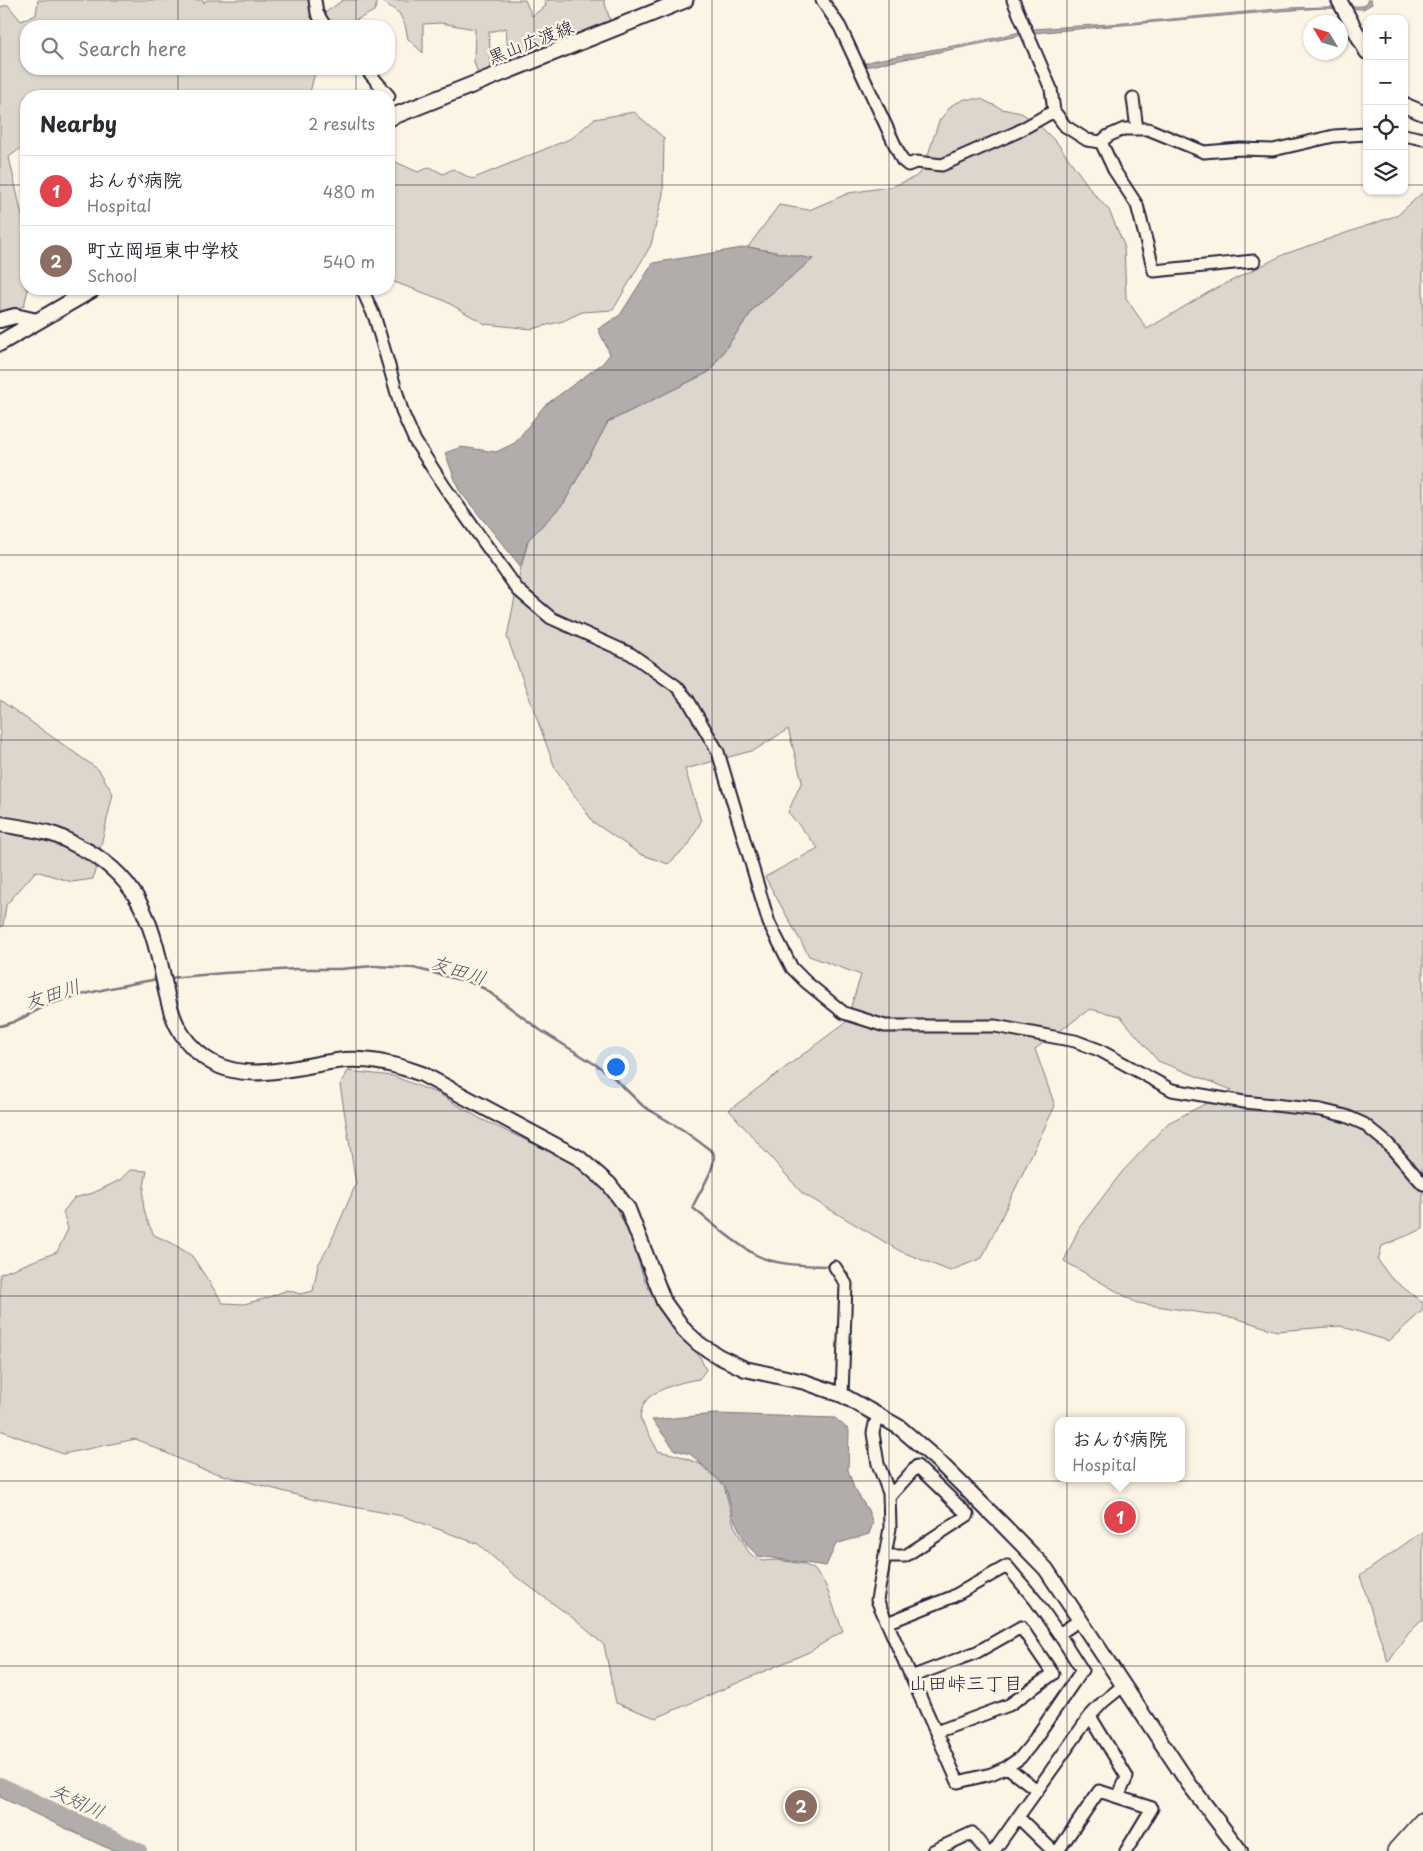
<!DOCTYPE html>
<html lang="en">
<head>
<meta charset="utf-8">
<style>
  body { margin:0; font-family:"Playpen Sans","Klee One",sans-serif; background:#f7f7f7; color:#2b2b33 }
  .controls { position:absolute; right:15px; top:15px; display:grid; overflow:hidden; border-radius:10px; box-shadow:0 1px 4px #0004 }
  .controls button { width:45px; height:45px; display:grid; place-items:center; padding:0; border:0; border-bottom:1px solid #e1e1e2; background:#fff; color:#2b2b33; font:25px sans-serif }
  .compass { position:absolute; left:1303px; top:15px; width:45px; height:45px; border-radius:50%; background:#fff; box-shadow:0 1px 4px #0004; rotate:308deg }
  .you { position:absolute; left:615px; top:1066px; width:18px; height:18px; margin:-12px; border:4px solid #fff; border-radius:50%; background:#1a73e8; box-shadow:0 0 0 8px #1a73e833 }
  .badge { display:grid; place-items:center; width:32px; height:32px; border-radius:50%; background:#2563eb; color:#fff; font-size:16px; font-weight:700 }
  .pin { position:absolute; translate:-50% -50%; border:2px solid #fff; box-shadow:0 1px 5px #0006 }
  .popup { position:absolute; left:1055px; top:1417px; width:130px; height:65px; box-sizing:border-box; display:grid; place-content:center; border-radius:10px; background:#fff; filter:drop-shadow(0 1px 4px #0005); font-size:16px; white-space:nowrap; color:#7c7c81 }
  .popup b { font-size:19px; color:#2b2b33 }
  .popup::after { content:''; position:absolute; left:50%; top:100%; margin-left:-10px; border:10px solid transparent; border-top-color:#fff }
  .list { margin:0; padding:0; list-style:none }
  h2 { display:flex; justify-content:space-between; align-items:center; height:65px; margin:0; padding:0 20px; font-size:21px }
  h2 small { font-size:16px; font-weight:400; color:#7c7c81 }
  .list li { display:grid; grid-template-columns:32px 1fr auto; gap:15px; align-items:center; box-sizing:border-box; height:70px; padding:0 20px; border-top:1px solid #e1e1e2 }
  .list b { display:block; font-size:19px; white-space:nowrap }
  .list p { margin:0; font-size:16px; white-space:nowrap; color:#7c7c81 }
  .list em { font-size:16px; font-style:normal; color:#7c7c81 }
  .icon { flex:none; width:28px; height:28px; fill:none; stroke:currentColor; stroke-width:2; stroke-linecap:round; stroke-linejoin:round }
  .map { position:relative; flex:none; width:1423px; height:1851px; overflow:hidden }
  .search { position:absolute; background:#fff; box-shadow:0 1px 4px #0004; left:20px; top:20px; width:375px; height:55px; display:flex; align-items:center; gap:12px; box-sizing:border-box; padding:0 18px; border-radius:20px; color:#7c7c81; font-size:19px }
  .panel { position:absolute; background:#fff; box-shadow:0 1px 4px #0004; left:20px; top:90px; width:375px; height:205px; border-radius:20px }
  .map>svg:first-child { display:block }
</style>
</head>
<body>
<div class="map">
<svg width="1423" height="1851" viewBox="0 0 1423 1851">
  <rect width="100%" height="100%" fill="#fcf5e5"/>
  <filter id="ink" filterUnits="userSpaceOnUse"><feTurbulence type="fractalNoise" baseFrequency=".02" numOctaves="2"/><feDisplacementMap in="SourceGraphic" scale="10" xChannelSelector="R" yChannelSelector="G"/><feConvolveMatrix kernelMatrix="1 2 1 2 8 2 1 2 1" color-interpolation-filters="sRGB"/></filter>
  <g filter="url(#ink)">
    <!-- green -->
    <path fill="#dcd6cc" stroke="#7f7c84" d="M38,0h165l1,3 2,-3h105l11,15 21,-15h31l3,4 -3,7 -29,15h-319v43h290l-7,27h-283v48l-17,13 17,77v55h2l-4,17 -24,8v-307l8,-2 13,16 15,-6z
      M382,0h143l7,16 14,-10 -2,-6h60l6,20 -1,7 -100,39 -3,-38 -17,4 2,38 -12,7 -5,-15 1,-33 -34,-6 -18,1v29l-15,-14 -3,-14 -6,-12 -16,-11z
      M965,99h16l21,10 19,4 15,9 22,22 36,50 15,16 15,35 2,53 21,31 62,-37 76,-38 113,-39 25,-23v1037l-41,17 -4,14 12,17 33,26v7l-34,31 -49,-15 -63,5 -42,-13 -98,-15 -73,-42 15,-33 43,-56 46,-49 64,-33 -74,-29 -38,-45 -30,-7 -55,40 20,57 -73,152 -32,13 -50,-20 -98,-58 -73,-83 117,-88 15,-47 -52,-19 -44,-79 53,-29 -30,-36 14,-31 -14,-52 -33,21 -70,19 16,52 -13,25 -20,18 -28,-10 -47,-32 -38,-54 -48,-131 14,-70 7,-27 36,-37 44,-81 101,-50 46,-65 57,-48 -64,-12 31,-42 30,5 40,-17 45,-7 21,-9 8,-7 16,-49 13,-16z
      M634,112l30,26 -1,56 -12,51 -38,65 -31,2 -19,9 -31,8 -47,-5 -42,-24 -54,-20v-121l29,13 12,-5 13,7 10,-5 19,10 100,-41 22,-19z
      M0,700l99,70 14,24 -20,85 -21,3 -36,-11 -30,34 -3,20 -3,3z
      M348,1071l45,5 46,18 42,25 89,42 39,32 22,45 14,44 24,42 18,17 13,16 6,13 -7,9c-15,2 -45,10 -54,23 -3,4 -4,11 -5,16l18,33 19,4 23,9 24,22 10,39 14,26 6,6 8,4 15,-1 27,4 10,5 11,15 18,47 -34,21 -153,66 -40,-15 -12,-58 -31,-27 -58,-42 -37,-32 -75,-28 -88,-16 -114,-31 -65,-30 -73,15 -63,-24v-156l57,-22 11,-23 -5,-17 11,-14 19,-5 27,-13 10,-10 17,1c-6,28 -6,39 7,64l18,8 20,13 31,47 21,1 23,-6 20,-8 13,4 13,-3 5,-26 11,-19 27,-62 -16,-99z
      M1423,1531v90l-2,-1 -13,13 -20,29 -28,-86z"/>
    <!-- water -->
    <path fill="#b2adab" stroke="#78757e" d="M1367,0h4l1,4 -9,5 -40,-1 -44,3 -246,22 -168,34 -2,-3 13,-4 110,-20 47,-11 106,-7 149,-14 75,-2 4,-2z
      M748,247l65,12 -58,48 -46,65 -101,50 -44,81 -36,37 -7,27 -62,-77 -14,-37 16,-6 35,5 19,-9 29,-37 59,-43 7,-9 -12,-25 22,-14 33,-52z
      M716,1414l119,4 14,12 -1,40 6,18 14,22 5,13 -4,11 -33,10 -10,22 -68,-10 -11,-11 -13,-26 -9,-34 -35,-31 -15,-4 -23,-30z
      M0,1786l133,65h-17l-11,-4 -105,-50z"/>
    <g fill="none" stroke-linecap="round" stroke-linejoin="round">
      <!-- stream -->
      <path stroke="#78757e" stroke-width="2.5" d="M169,978l55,-5 72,-4h44l33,-3 41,2 58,15 13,6 55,41 61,38 12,9 30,29 40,24 30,22c5,14 -14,40 -20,54v2c20,16 41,35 63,47 22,11 49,10 73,11
        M0,1026c19,-3 35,-17 53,-23 34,-11 70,-18 105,-24"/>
      <!-- river -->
      <path stroke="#b2adab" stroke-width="16" d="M0,1785l139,66"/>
      <!-- minor casing -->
      <g stroke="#22223b" stroke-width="15">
        <path id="minor" d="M315,0l2,13 8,13
          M822,0l18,27 62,133 6,5 8,-3 26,3 75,-33 37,-21
          M1013,0l38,89 3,22 11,15 22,14 14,2 7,-6 16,-7h24l56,23 36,-3 33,1 61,-14 33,-2
          M366,69l23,27
          M1133,98l4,31
          M1404,135l19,4
          M1101,142l13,28 23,35 17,66 100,-10
          M362,289l13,29 28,96 12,27 29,45 74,104 33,28 80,36 45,32 12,14 30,52 51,171 23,45 14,14 38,31 41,13h110l80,15 24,9 73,40 72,12 77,8 25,6 18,8 24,20 35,40
          M835,1267l11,17 -4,111
          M880,1416l-5,8 -2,9 5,31 11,29 1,35 -13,72 81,182 33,-8 16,-7 30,23
          M885,1556h20l63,-41 -51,-49 -28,31
          M887,1623l65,-26 55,-31 29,35 23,33 21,-14
          M911,1677l66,-25 44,-25 32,47 -44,31 -73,27
          M1090,1716l37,61 -9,20
          M1007,1767l13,-9 10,-12 52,-76 -23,-36
          M1018,1817l72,-101 13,-14 21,-17
          M933,1851l39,-18 14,18
          M994,1851l24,-34 35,34
          M1058,1851l41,-60 53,17 -26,43"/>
      </g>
      <!-- tertiary casing -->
      <g stroke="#22223b" stroke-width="18">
        <path id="tertiary" d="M1339,0l28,52
          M1404,105l19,8
          M0,320l15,-4 22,5
          M0,824c17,3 35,5 52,10 8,2 16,7 24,11 61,29 75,73 88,136 6,32 13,57 41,77 40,29 96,6 140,2 27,-2 53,5 77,14l157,84 30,26 19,25 36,93 21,29 14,13 19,12 27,13 60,13 37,13 57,32 37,32 67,66 43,44 143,215 51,67"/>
      </g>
      <!-- secondary casing -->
      <g stroke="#22223b" stroke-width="19">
        <path id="secondary" d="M389,118l296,-118
          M0,343l93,-54"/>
      </g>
      <!-- trunk casing -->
      <g stroke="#22223b" stroke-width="22">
        <path id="trunk" d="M1397,1851l26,-29
          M1415,1851l8,-9"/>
      </g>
      <!-- minor -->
      <use href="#minor" stroke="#fcf5e5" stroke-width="11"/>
      <!-- tertiary -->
      <use href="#tertiary" stroke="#fcf5e5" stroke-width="14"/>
      <!-- secondary -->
      <use href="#secondary" stroke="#fcf5e5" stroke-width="15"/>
      <!-- trunk -->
      <use href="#trunk" stroke="#fcf5e5" stroke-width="19"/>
    </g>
  </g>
  <!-- grid -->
  <path fill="none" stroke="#22223b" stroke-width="1" stroke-opacity="0.55" d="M178,0v26M356,0v26M534,0v1851M712,0v1851M889,0v1851M1067,0v1851M1245,0v1851M178,69v27M356,69v27M0,185h26M389,185h978M1404,185h19M178,289v1562M356,289v1562M0,370h1423M0,555h1423M0,740h1423M0,926h1423M0,1111h1423M0,1296h1423M0,1481h1423M0,1666h1423"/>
  <g text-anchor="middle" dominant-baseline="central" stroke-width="5" stroke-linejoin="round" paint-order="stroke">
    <!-- street labels -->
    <g font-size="18" fill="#22223b" stroke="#fcf5e5">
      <text transform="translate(530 41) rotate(-21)">黒山広渡線</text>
    </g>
    <!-- water labels -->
    <g font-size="19" font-style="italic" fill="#545362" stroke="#fcf5e5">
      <text transform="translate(459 969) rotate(18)">友田川</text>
      <text transform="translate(52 993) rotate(-18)">友田川</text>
      <text transform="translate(78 1800) rotate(25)">矢矧川</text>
    </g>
    <!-- neighbourhood labels -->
    <g font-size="19" fill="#22223b" stroke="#fcf5e5">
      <text x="966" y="1682">山田峠三丁目</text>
    </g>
  </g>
</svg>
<div class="controls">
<button>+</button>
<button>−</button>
<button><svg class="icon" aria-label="locate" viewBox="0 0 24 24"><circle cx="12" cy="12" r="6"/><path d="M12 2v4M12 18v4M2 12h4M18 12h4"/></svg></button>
<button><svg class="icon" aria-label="layers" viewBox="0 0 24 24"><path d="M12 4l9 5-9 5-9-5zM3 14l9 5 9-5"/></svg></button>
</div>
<svg class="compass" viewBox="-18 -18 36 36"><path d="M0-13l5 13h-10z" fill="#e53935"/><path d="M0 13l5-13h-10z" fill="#7c7c81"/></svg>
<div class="you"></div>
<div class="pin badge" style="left:1120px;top:1517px;background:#e0444e">1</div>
<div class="popup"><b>おんが病院</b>Hospital</div>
<div class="pin badge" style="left:801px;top:1806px;background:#8d6e63">2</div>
<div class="search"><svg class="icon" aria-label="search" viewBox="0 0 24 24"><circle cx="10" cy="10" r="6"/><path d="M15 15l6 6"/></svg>Search here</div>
<section class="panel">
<h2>Nearby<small>2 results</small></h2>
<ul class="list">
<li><span class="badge" style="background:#e0444e">1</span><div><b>おんが病院</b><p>Hospital</p></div><em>480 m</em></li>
<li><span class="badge" style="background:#8d6e63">2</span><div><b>町立岡垣東中学校</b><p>School</p></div><em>540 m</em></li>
</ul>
</section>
</div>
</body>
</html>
